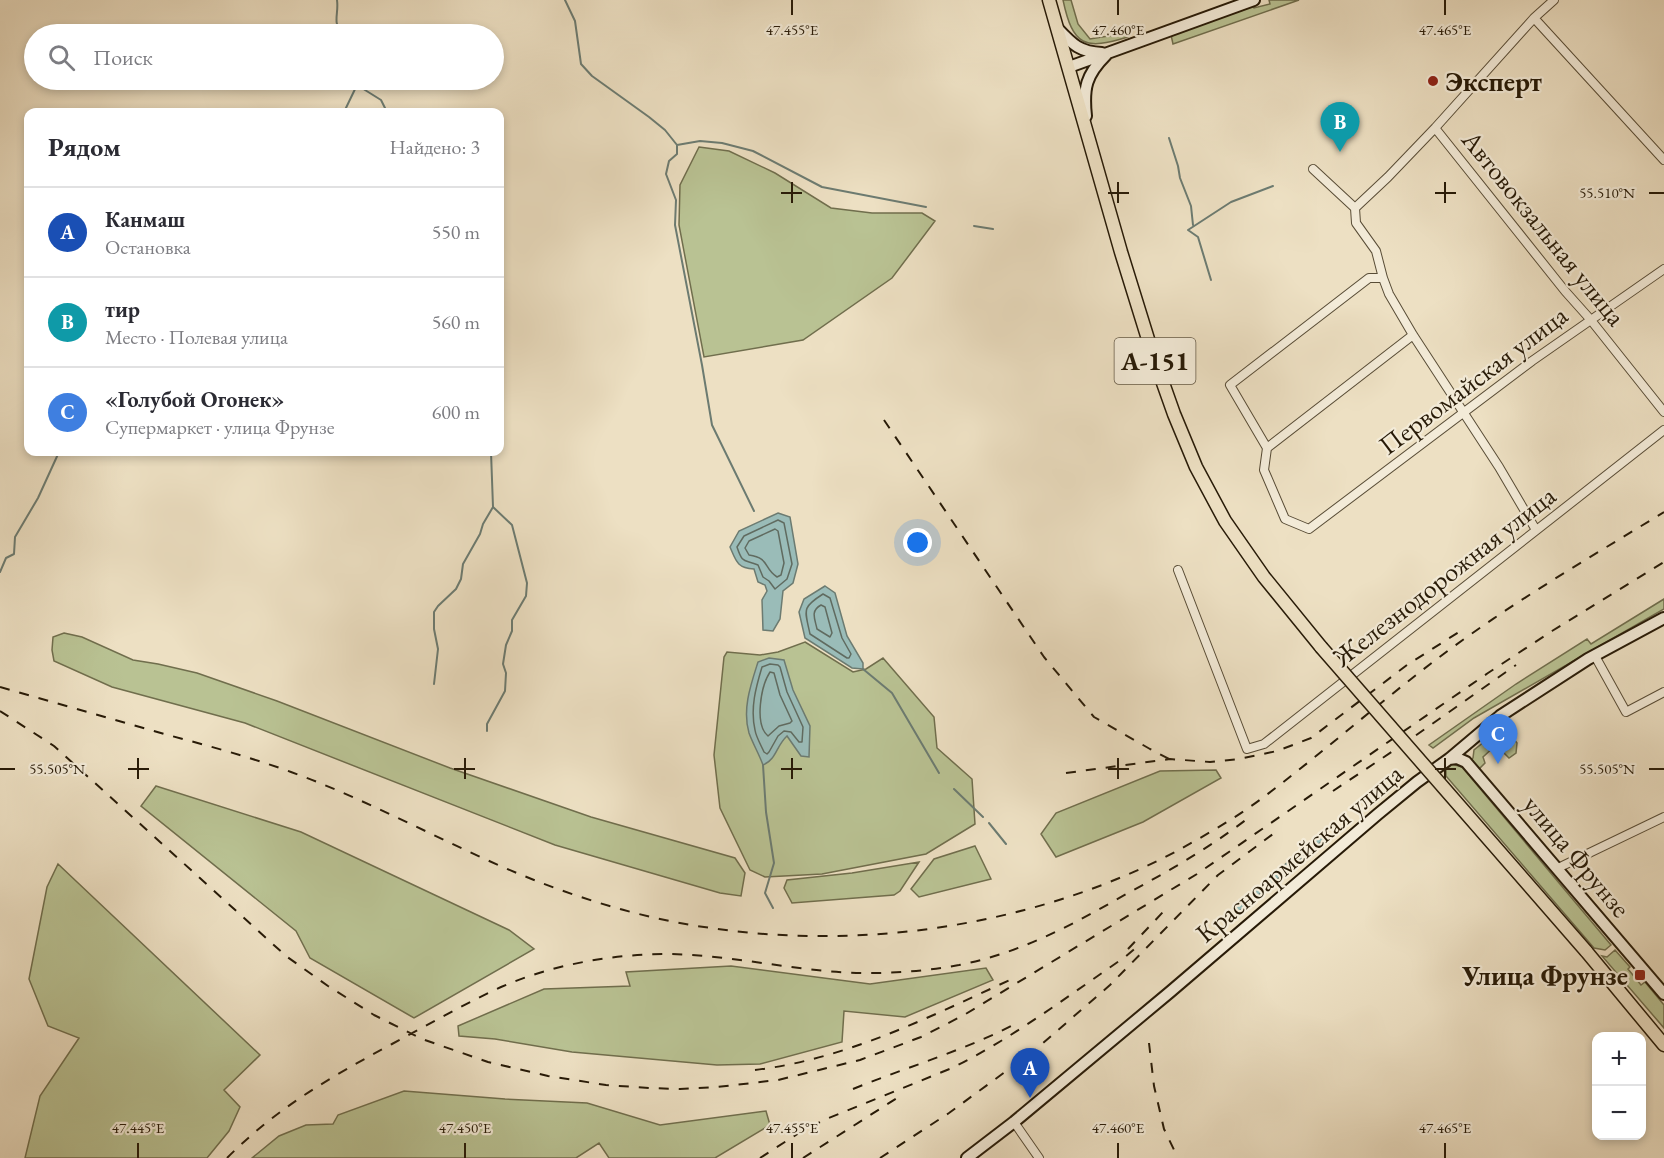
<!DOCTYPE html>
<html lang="ru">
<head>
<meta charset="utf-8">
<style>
  body { margin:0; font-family:"EB Garamond",serif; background:#f2f2f3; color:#2b2b33 }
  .controls { position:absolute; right:18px; bottom:18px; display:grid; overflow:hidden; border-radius:12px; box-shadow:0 3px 9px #0003 }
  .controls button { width:54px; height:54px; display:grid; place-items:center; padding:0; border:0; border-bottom:2px solid #e1e1e2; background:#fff; color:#2b2b33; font:30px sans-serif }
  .you { position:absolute; left:918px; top:543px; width:21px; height:21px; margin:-15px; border:4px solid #fff; border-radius:50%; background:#1a73e8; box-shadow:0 0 0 9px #1a73e833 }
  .badge { display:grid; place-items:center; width:39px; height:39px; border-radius:50%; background:#111827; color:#fff; font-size:20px; font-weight:700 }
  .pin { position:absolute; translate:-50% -50px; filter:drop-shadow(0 2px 3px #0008) }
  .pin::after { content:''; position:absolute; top:32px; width:21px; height:18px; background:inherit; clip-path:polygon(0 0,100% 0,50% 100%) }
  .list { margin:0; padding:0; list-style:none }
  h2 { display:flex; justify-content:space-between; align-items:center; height:78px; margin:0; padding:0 24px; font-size:26px }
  h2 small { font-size:20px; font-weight:400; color:#7c7c81 }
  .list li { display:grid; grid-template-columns:39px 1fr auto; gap:18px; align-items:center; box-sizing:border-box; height:90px; padding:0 24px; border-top:2px solid #e1e1e2 }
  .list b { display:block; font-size:22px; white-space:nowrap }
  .list p { margin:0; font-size:20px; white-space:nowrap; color:#7c7c81 }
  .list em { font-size:20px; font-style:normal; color:#7c7c81 }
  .icon { flex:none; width:33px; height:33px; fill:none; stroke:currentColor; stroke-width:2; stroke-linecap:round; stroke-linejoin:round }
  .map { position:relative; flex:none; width:1664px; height:1158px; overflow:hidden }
  .search { position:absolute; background:#fff; box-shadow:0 3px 9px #0003; left:24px; top:24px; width:480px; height:66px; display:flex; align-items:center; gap:15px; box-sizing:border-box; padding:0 21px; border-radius:33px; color:#7c7c81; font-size:22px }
  .panel { position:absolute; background:#fff; box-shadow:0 3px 9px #0003; left:24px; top:108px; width:480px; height:348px; border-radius:12px }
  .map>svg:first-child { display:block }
</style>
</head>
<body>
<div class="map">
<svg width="1664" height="1158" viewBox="0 0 1664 1158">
  <rect width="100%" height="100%" fill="#ede0c3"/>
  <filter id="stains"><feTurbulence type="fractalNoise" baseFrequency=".00333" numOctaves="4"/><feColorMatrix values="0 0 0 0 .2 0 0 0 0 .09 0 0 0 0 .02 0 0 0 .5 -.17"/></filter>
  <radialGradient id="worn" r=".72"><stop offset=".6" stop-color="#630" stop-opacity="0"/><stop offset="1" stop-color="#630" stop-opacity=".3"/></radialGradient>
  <!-- green -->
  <path fill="#b9c293" stroke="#706e4d" stroke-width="1.5" d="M1063,0h8l7,24 12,15 37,-6 1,4c-43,13 -55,10 -65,-37z
    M1269,0h30l-126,44 -2,-9 81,-31 2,4 16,-4z
    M699,147l30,4 46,22 56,35 41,5h50l13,8 -43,57 -89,62 -99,17 -25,-132 1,-40z
    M1664,599v10l-190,109 -41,30 -4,-3 87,-61 71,-45 4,5z
    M64,633l18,4 51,23 25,4 39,9 80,28 173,67 141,49 144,41 10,15 -4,23 -21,-3 -165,-48 -310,-122 -133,-36 -58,-26 -2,-11 1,-13z
    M805,642l48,30 13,-3 17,-11 51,59 3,31 35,31 3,45 -49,30 -104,20 -57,3 -15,-7 -30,-62 -6,-53 10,-98 3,-5 33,3 18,-3z
    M1504,726l13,17 -1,10 -7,5 -13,-13 -13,12 2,6 -8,8 -7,-10 3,-3 1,-8z
    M1452,764l10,3 149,178 -6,5 -11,-2 -148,-172v-6z
    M1216,770l5,8 -78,44 -87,35 -15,-23 15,-21 104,-42z
    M156,786l145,46 208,98 25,19 -120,69 -104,-60 -14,-27 -155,-125z
    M975,846l16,33 -72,18 -8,-8 23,-30z
    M919,862l-19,29 -6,4 -102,8 -8,-15 3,-8 65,-7z
    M58,864l202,191 -36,35 16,17 -11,24 -22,27h-182l15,-62 39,-58 -31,-12 -19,-47 18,-92z
    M1615,950l15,17 -2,2 13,16 4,-3 19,23v23l-62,-72 5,1z
    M731,966l139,18 116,-16 7,12 -88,37 -61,-6 -2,31 -82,22 -43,1 -145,-13 -77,-13 -36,-3 -1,-10 86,-37 86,-3 -4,-14z
    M404,1091l101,8 82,4 73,22 106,-14 4,14 -55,33h-106l-10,-15 -23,15h-324l27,-22 27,-11 27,-1 5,-9z"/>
  <!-- water -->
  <path fill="#9abcb8" stroke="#6c7b71" stroke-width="1.5" d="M778,513l12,4 8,47 -5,19 -10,8 -3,28 -7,12 -10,-1 -1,-30 5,-9 -2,-6 -7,-3 -4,-13c-17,-1 -18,-8 -24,-22l9,-16z
    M825,586l10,7 12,43 16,27v6l-11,-1 -47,-30 -6,-26 5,-13z
    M769,658l15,2 9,30 17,36 -1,31 -8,-1 -14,-20c-11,10 -10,23 -24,29 -4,-11 -10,-21 -14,-32 -7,-24 2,-49 9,-71z
    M1323,832l4,5 -91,77 -2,-6z"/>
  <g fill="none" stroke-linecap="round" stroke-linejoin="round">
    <!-- shore -->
    <path stroke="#606b60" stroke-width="1.5" d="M778,520l6,3 8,41 -5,15 -12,10 -6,-8 -6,-4 -5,-12c-14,-6 -15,0 -21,-18l7,-11z
      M775,529l3,2 6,32 -3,12 -4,2c-14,-9 -7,-19 -28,-22l-4,-7 4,-7z
      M823,594l7,4 12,40 9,16 -2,4h-2l-37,-24c-5,-24 -9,-26 13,-40z
      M821,605l4,2 7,26 -2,4 -13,-8c-2,-10 -7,-18 4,-24z
      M770,664l8,1 2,2 7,25 16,35 -1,15h-3l-8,-10 -7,-1 -6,5 -9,16 -2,2 -3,-2c-3,-7 -8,-15 -9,-22 -5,-22 1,-43 7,-63z
      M770,672l4,1 6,22 12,26 -2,2 -11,3 -11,10c-14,-12 -7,-50 2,-64z"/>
    <!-- stream -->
    <path stroke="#6c7b71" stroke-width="2" d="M337,0c2,15 -5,21 5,34
      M565,0l10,21 6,43 11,12 57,41 16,13 12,15v9l-8,7 -3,13 10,26 -1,25 27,140 10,60 42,86
      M357,85l24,15 6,12
      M344,112l13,-27 -2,-5
      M1169,138l9,28 2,12 11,28 2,19
      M677,145l23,-4 22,2 31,8 69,36 104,20
      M974,226l19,3
      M1211,280l-13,-43 -10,-7 43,-28 42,-16
      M0,572l6,-14 8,-4 1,-17 23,-39 21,-46
      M863,669l29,24 47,80
      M434,684l4,-35 -4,-20v-17l4,-6 18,-17 5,-10 2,-15 17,-30 3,-10 10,-17 -2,-55
      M487,731v-7l18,-33 1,-18 -3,-9 3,-19 6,-14v-11l14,-24 1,-13 -15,-58 -19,-18
      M763,765l3,47 8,51 -9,30 8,15
      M954,789l29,28
      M989,823l17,21"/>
    <!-- minor casing -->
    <g stroke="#584c36" stroke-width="10">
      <path id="minor" d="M1534,18l130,142
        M1435,128l130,163 25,28 74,93
        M1313,169l42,39 33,-31 47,-49 99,-110 20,-18
        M1355,208l1,15 20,28 7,27 6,16 24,41 86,132 37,63
        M1383,278h-14l-139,107 37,63 -3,22 21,49 24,10 223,-168 132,-92
        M1267,448l146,-113
        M1178,570l69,179 17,-5 400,-314
        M1595,656l31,56 38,-20
        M1558,868l106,-51
        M1014,1122l25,36"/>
    </g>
    <!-- secondary casing -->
    <g stroke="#271a07" stroke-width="14">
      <path id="secondary" d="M1058,29c15,16 22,23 44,24
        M1069,67l185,-67
        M1086,116c-3,-28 0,-41 20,-61
        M1449,759l8,-1 9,4 198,232
        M967,1158l47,-36 156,-130 208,-178 39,-32 32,-23 51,-43 88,-57 76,-41"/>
    </g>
    <!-- trunk casing -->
    <g stroke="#271a07" stroke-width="15">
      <path id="trunk" d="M1049,0l72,252 31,100 22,62 22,53 29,54 39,56 57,70
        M1586,951l78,94"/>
    </g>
    <!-- minor -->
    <use href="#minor" stroke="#f3ebd8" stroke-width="8"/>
    <!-- secondary -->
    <use href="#secondary" stroke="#f3ebd8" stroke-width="10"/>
    <!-- trunk -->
    <use href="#trunk" stroke="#ede0c3" stroke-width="12"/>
    <!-- rail -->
    <path stroke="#271a07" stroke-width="2" stroke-dasharray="10 10" stroke-linecap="butt" d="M884,420l160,237 50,60 56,32 19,10
      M0,687c56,16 112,32 168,48 41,11 82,22 123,37 83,30 160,75 243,108 56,22 117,40 177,48 154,23 325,-3 464,-76 29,-16 59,-33 86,-53 59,-44 114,-93 172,-137 73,-56 153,-102 231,-150
      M0,711l54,35 232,210 42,30 46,29 48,24 66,23 60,14 58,9 43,3 31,1 37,-2 61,-7 82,-20 61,-23 43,-22 233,-141 291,-201 64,-42 112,-69
      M1066,773l104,-14 40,3 29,-3 38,-8 34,-13 96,-73 55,-35
      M1333,791l72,-48 111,-78
      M1128,949l35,-37
      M1149,1043l5,43 10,43 14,29
      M755,1070c92,-11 174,-53 257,-91
      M853,1089c54,-22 110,-38 162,-65
      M227,1158c51,-51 102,-80 165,-114 36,-19 72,-40 109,-57 53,-23 112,-33 169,-33 52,1 104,12 156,17 44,4 89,2 133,-6 62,-12 115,-41 169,-72 41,-22 81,-45 119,-74
      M760,1158l42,-27 22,-11 128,-52c61,-30 116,-72 173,-111l13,-11
      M803,1158l94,-60
      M880,1158l69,-45 86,-63 75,-65 108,-110 59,-44"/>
    <!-- trunk-bridge casing -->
    <g stroke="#271a07" stroke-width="15" stroke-linecap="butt">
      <path id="trunk-bridge" d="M1321,647l265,304"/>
    </g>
    <!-- trunk-bridge -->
    <use href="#trunk-bridge" stroke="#ede0c3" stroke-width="12"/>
  </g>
  <!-- ticks -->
  <path fill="none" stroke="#271a07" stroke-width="2" d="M792,0v15M1118,0v15M1445,0v15M792,182v21M1118,182v21M1445,182v21M781,193h21M1108,193h21M1435,193h21M1649,193h15M138,758v21M465,758v21M792,758v21M1118,758v21M1445,758v21M0,769h15M128,769h21M454,769h21M781,769h21M1108,769h21M1435,769h21M1649,769h15M138,1143v15M465,1143v15M792,1143v15M1118,1143v15M1445,1143v15"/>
  <!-- markers -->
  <g fill="#8f2418" stroke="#f3ebd8" stroke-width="2">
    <circle cx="1433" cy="81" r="6"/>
    <rect x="1634" y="969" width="12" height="12" rx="3"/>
  </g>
  <g text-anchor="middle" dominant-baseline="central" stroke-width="4.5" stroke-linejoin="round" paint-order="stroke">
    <!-- shield labels -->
    <rect fill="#f3ebd8" stroke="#645946" stroke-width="1.5" x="1114.5" y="338" width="81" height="46" rx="4.5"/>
    <g font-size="26" font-weight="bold" fill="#271a07">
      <text x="1155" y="361">А-151</text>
    </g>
    <!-- poi labels -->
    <g font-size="27" font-weight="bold" fill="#271a07" stroke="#f3ebd8" text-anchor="start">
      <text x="1445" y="81">Эксперт</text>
      <text x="1628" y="975" text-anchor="end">Улица Фрунзе</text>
    </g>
    <!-- street labels -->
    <g font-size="27" fill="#271a07" stroke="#f3ebd8">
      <text transform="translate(1544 228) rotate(51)">Автовокзальная улица</text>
      <text transform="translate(1473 380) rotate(-37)">Первомайская улица</text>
      <text transform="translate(1444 576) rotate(-38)">Железнодорожная улица</text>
      <text transform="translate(1299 853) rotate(-40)">Красноармейская улица</text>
      <text transform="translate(1577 856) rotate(50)">улица Фрунзе</text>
    </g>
  </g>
  <g font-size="15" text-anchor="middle" fill="#271a07" stroke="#f3ebd8" stroke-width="4.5" stroke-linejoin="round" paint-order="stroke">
    <text x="792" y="35">47.455°E</text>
    <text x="1118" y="35">47.460°E</text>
    <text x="1445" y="35">47.465°E</text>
    <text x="1607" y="198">55.510°N</text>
    <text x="57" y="774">55.505°N</text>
    <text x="1607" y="774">55.505°N</text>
    <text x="138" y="1133">47.445°E</text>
    <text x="465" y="1133">47.450°E</text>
    <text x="792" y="1133">47.455°E</text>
    <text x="1118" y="1133">47.460°E</text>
    <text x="1445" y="1133">47.465°E</text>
  </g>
  <rect width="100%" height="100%" filter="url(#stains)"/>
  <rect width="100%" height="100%" fill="url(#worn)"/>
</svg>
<div class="controls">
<button>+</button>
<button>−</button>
</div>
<div class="you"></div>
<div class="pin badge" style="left:1030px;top:1098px;background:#1a4fb4">A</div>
<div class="pin badge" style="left:1340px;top:152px;background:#0f9aa8">B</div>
<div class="pin badge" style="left:1498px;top:764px;background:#3f7fe0">C</div>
<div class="search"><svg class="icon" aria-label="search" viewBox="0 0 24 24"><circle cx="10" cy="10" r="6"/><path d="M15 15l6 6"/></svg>Поиск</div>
<section class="panel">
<h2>Рядом<small>Найдено: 3</small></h2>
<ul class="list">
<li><span class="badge" style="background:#1a4fb4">A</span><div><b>Канмаш</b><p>Остановка</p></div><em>550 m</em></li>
<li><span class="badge" style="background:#0f9aa8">B</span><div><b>тир</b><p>Место · Полевая улица</p></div><em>560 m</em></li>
<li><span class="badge" style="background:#3f7fe0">C</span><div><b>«Голубой Огонек»</b><p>Супермаркет · улица Фрунзе</p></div><em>600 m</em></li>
</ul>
</section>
</div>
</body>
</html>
